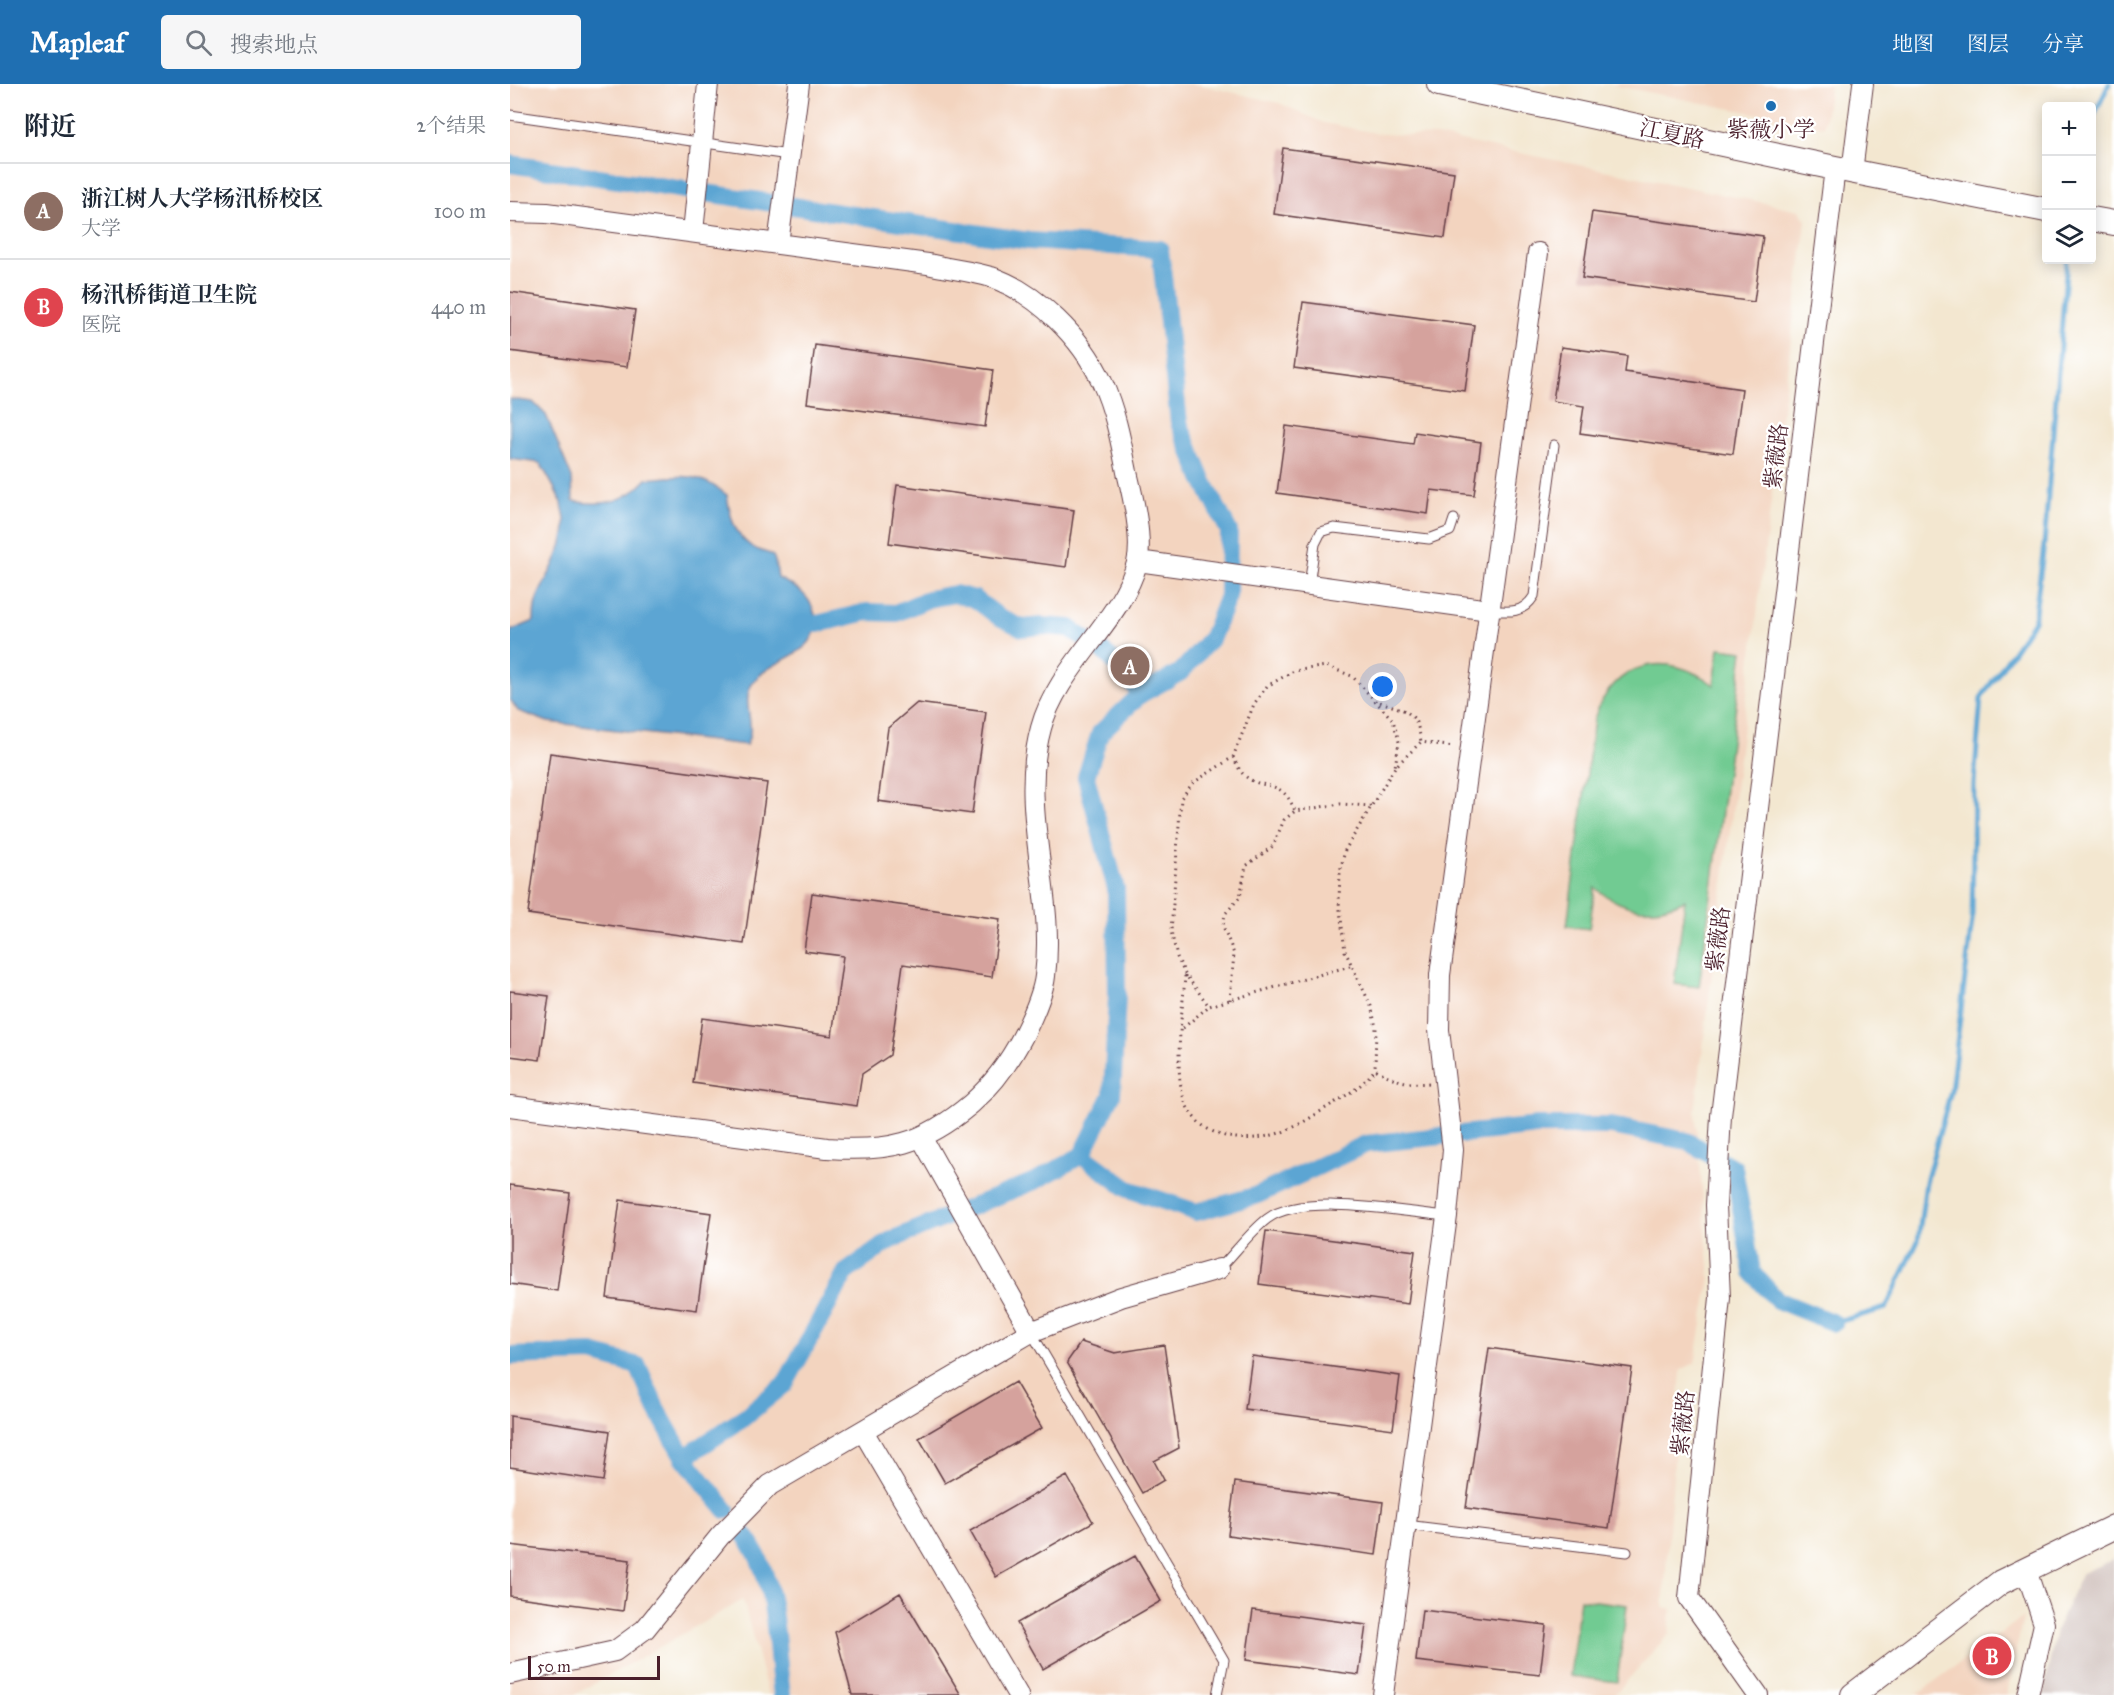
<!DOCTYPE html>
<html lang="zh">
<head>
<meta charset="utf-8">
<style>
  body { margin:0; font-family:"IM FELL Great Primer","Noto Serif SC",serif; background:#f6f6f7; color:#1f2937 }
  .controls { position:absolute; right:18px; top:18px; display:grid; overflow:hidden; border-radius:6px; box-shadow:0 3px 15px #0003 }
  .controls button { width:54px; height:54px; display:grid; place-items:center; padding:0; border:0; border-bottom:2px solid #e0e1e3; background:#fff; color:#1f2937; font:30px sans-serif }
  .scale { position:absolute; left:18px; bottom:15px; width:132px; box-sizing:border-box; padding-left:6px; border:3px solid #4a1f2b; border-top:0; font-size:16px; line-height:21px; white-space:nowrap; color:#4a1f2b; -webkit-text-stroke:4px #fff; paint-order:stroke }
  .you { position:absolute; left:873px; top:603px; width:21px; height:21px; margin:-15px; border:4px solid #fff; border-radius:50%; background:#1a73e8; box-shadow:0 0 0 9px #1a73e833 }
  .badge { display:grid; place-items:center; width:39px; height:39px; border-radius:50%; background:#1f6fb2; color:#fff; font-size:20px; font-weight:700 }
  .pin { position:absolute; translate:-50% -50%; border:3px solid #fff; box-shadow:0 2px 6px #0006 }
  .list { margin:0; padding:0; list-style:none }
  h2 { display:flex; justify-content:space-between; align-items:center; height:78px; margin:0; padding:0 24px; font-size:26px }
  h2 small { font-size:20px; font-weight:400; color:#747a83 }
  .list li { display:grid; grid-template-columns:39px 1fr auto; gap:18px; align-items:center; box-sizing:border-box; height:96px; padding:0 24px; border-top:2px solid #e0e1e3 }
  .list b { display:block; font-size:22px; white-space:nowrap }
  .list p { margin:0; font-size:20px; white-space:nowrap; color:#747a83 }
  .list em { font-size:20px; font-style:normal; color:#747a83 }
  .icon { flex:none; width:33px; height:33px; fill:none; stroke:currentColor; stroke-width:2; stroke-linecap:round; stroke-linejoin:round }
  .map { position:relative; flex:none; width:1604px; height:1611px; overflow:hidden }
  header { display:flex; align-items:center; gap:36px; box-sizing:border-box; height:84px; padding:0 30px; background:#1f6fb2; color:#fff }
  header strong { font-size:28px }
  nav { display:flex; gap:33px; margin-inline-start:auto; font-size:21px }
  .search { width:420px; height:54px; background:#f6f6f7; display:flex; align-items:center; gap:15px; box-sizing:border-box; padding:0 21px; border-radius:6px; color:#747a83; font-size:22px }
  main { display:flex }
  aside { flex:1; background:#fff }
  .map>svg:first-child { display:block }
</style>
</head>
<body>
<header>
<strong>Mapleaf</strong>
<div class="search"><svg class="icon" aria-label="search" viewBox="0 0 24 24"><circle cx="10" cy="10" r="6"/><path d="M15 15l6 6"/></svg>搜索地点</div>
<nav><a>地图</a><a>图层</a><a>分享</a></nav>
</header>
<main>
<aside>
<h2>附近<small>2个结果</small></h2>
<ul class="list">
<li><span class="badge" style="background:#8d6e63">A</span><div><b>浙江树人大学杨汛桥校区</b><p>大学</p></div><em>100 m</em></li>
<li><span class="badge" style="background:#e0444e">B</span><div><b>杨汛桥街道卫生院</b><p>医院</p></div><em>440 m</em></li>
</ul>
</aside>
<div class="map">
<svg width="1604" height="1611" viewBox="0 0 1604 1611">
  <rect width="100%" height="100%" fill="#fff"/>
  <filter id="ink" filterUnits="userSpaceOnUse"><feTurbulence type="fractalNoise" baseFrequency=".0167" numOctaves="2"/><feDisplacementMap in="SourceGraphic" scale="12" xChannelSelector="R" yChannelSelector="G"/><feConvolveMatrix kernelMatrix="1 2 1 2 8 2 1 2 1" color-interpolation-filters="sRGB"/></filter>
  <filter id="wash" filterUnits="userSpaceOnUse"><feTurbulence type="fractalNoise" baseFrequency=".008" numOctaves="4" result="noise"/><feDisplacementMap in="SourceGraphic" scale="24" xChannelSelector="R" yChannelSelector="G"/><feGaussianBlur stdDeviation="1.35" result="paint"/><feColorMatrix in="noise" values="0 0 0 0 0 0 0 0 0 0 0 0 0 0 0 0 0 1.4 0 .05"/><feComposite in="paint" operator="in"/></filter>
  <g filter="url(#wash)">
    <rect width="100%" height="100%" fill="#f3e7d0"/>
    <!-- built -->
    <path fill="#f3d4bf" d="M0,0h686l83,19 45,20 58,11 55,2 362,74 7,10 -111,891 15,167 -15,85 -14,7 -18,238h8l-2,26 -55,61h-846l-25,-95 -169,95h-64z
      M1097,0h223l-6,43z
      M1513,1533l-16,78h-91z"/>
    <!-- industrial -->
    <path fill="#cfc0bb" d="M1604,1475v136h-71l13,-65 26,-57z"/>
    <!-- green -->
    <path fill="#71cb92" stroke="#5e755e" stroke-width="1.5" d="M1209,564l24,3 -44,336 -25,-3 11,-84c-34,16 -61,11 -90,-12l-6,41 -22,-3 27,-207c19,-58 73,-70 120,-34z
      M1070,1515l47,6 -10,77 -47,-6z"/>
    <!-- water -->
    <path fill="#5ca5d3" stroke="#53627f" stroke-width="1.5" d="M0,315l23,3 13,13 26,63 1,23c30,6 53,1 74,-22 35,-4 51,-7 80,16 3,19 6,39 24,51 22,14 22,-3 27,32 18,9 32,16 37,37 9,41 -46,42 -63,69 -12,20 6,41 -6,61l-198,-23 -30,-11 -8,-12v-68l24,-10c0,-21 4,-25 13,-43 27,-53 23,-65 -7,-115l-30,-4z"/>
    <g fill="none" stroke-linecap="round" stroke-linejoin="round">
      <!-- stream -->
      <path stroke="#5ca5d3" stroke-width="5" d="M1582,36l17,-36
        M1324,1239l52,-15 32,-67 8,-59 25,-91 21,-170 2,-138 7,-85 53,-77 10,-76 23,-285"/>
      <!-- canal -->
      <path stroke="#5ca5d3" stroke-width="18" d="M0,80l519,77 131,8 19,174 23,55 27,53 -1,65 -16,41 -31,35 -40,22 -41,39 -14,44 30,112 1,107 -5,99 -30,60 -45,25 -146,60 -45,32 -61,112 -43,35 -58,39
        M307,540l50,-12 29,1 32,-14 27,-5 20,5 24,18 23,11 20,-2 28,2 39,28 32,38
        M572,1071l46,34 68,23 59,-16 111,-52 172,-18h73l76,15 47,27 18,104 25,28 57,23
        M0,1272l82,-3 46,13 18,42 28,50 42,52
        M233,1449c35,43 32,109 39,162"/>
    </g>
    <g id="blocks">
      <!-- building -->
      <path fill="#d5a29d" d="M773,64l171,24 -9,66 -171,-24z
        M1082,128l171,24 -9,66 -172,-24z
        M0,208l125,18 -8,57 -117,-16z
        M793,218l171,23 -9,66 -171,-23z
        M305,261l178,25 -8,57 -178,-24z
        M1051,263l66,9 -2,16 117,17 -9,65 -153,-21 4,-27 -31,-5z
        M776,342l127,18 2,-12 66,10 -7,53 -43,-5 -3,24 -151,-21z
        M387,401l177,25 -8,57 -177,-24z
        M407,619l69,9 -14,102 -94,-13 10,-73z
        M40,669l217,30 -23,161 -216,-30z
        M302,809l188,26 -8,58 -89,-13 -13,91 -28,19 -5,32 -164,-23 9,-65 130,18 11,-80 -39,-5z
        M0,907l39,5 -9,64 -30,-4z
        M0,1101l60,8 -13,98 -47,-7z
        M110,1116l91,13 -14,97 -90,-12z
        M756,1147l149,20 -7,53 -149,-20z
        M571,1258l34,11 49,-8 15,103 -25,13 10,19 -22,13 -75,-131z
        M979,1264l143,20 -23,160 -143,-20z
        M742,1272l148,20 -7,53 -148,-20z
        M505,1298l27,46 -97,55 -26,-45z
        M0,1332l100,15 -7,50 -93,-14z
        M557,1392l26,46 -97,55 -26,-46z
        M725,1398l148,20 -7,53 -148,-20z
        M0,1461l120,15 -7,51 -113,-15z
        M625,1472l26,45 -118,68 -26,-46z
        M390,1509l61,102h-109l-17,-63z
        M743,1526l113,15 -7,50 -113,-15z
        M912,1526l124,15 -6,50 -124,-14z"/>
    </g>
  </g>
  <g filter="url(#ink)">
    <use href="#blocks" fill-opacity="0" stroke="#633d44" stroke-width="1.5"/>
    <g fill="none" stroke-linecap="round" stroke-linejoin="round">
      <!-- service casing -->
      <g stroke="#633d44" stroke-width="11">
        <path id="service" d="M0,31l279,40
          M799,501l6,-41 6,-12 13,-4 95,11 21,-8 4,-12
          M979,526c20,2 34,4 45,-14l20,-151
          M709,1185c16,-16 31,-37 48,-50 35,-27 136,-7 180,-3
          M521,1248l193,328 -7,35
          M896,1441l221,27"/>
      </g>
      <!-- minor casing -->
      <g stroke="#633d44" stroke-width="22">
        <path id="minor" d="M1342,88l11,-88
          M0,128l37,1 381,51c21,5 43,7 63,13 46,16 91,61 111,105 13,28 19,60 25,90 6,25 16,67 10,91 -15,57 -80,104 -96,165 -23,83 15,165 4,248 -2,19 -13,42 -22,60 -14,27 -29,48 -52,68 -49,41 -82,48 -144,44l-317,-42
          M183,148l15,-148
          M268,160l21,-160
          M628,477l351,49
          M411,1053l110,195
          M353,1347l155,264
          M1516,1486l18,54 -16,71
          M0,1590l105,-23 30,-22 75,-93 50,-51 261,-153 90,-35 98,-28
          M873,1611l64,-479 6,-66 -14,-120 1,-55 98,-722
          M1248,1611l-69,-97 31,-300 -4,-93 5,-89 114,-948"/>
      </g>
      <!-- tertiary casing -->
      <g stroke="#633d44" stroke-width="26">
        <path id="tertiary" d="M929,0l396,84 211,42
          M1582,135l22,4
          M1343,1611l148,-113 113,-55"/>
      </g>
      <!-- path -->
      <path stroke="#633d44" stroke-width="3" stroke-dasharray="1.5 4.5" stroke-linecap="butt" d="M870,618c27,9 37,9 41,40
        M723,673c3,5 6,13 10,17 19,19 38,1 52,37
        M840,882l-141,40 -24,-32 -8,-17 -6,-26 10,-133 12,-15 40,-26 21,-53 13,-18 27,-15 32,-5 26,10 41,44 6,22 -4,25
        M675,892c-2,34 -13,98 1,128 18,41 72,41 108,23 12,-6 24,-14 35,-21 18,-11 34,-20 46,-37
        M720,916l4,-46 -11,-28 2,-12 15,-17 6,-31 27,-20 11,-26 11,-9 45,-7 31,2
        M673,944l26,-22
        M919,999c-22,2 -35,-3 -54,-14l1,-42 -5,-21 -26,-55 -6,-49 1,-30 5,-22 50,-83 26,-25 33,5"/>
      <!-- service -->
      <use href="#service" stroke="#fff" stroke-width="9"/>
      <!-- minor -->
      <use href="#minor" stroke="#fff" stroke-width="20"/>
      <!-- tertiary -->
      <use href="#tertiary" stroke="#fff" stroke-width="24"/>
    </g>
  </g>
  <!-- markers -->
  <circle fill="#1f6fb2" stroke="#fff" stroke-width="2" cx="1261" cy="22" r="6"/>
  <g text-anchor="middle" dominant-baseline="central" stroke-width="4.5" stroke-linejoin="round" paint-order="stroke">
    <!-- poi labels -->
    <g font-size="22" fill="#4a1f2b" stroke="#fff">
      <text x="1261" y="45">紫薇小学</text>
    </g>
    <!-- street labels -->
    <g font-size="22" fill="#4a1f2b" stroke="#fff">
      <text transform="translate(1162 50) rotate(12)">江夏路</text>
      <text transform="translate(1266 372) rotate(-83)">紫薇路</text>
      <text transform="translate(1208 855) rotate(-83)">紫薇路</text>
      <text transform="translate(1173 1339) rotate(-84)">紫薇路</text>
    </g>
  </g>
</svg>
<div class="controls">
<button>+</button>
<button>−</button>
<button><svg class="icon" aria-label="layers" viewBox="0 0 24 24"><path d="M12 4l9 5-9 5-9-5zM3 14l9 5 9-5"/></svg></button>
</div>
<div class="scale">50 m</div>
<div class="you"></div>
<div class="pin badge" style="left:620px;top:582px;background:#8d6e63">A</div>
<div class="pin badge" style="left:1482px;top:1572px;background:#e0444e">B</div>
</div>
</main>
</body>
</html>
